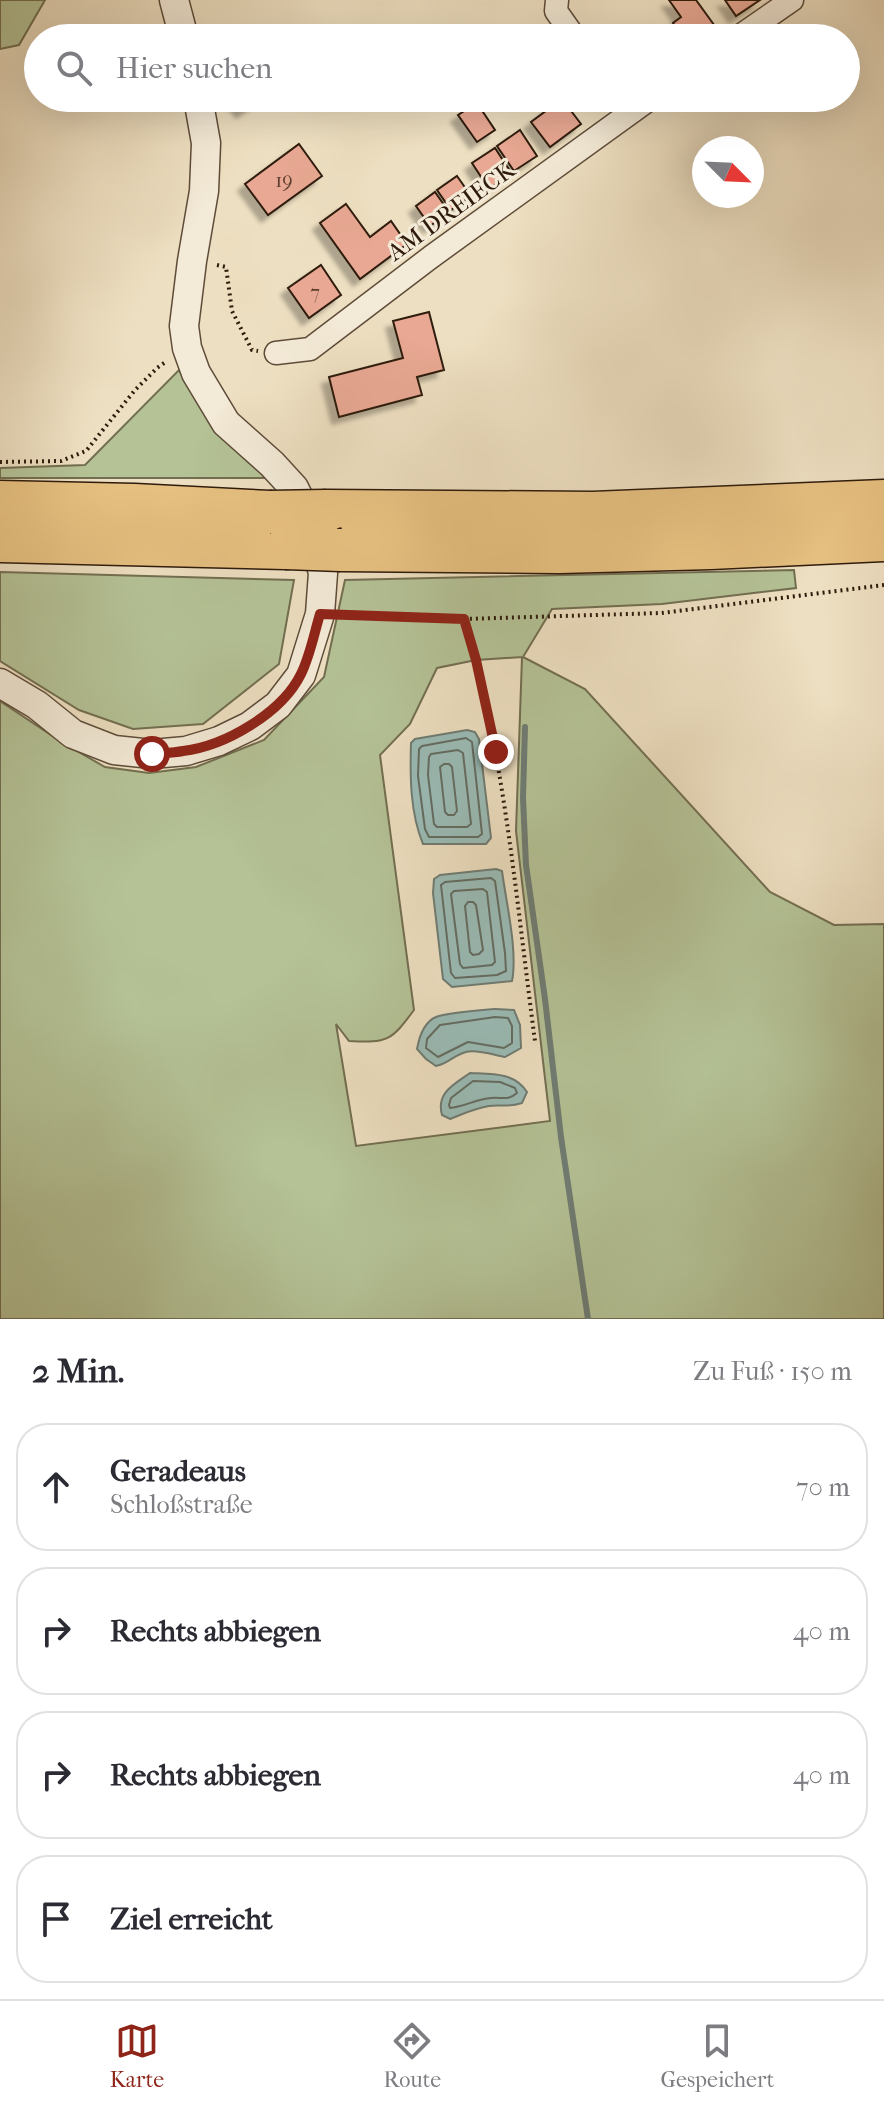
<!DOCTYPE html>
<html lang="de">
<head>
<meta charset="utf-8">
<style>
  body { margin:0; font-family:"IM FELL French Canon",serif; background:#f7f7f7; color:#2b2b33 }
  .compass { position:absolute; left:692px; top:136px; width:72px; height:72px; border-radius:50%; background:#fff; box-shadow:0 8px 32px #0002; rotate:114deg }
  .stop { position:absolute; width:24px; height:24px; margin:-18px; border:6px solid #8f2418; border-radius:50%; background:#fff }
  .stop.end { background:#8f2418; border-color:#fff; box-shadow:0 2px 8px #0008 }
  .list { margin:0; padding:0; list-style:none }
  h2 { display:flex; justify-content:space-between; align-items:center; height:104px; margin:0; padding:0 32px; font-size:34px }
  h2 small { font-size:26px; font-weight:400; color:#7c7c81 }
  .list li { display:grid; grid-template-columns:52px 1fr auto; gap:24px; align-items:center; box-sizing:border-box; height:128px; margin:0 16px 16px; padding:0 16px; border:2px solid #e1e1e2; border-radius:32px }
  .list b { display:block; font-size:30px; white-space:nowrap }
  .list p { margin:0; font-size:26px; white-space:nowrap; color:#7c7c81 }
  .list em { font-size:26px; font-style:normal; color:#7c7c81 }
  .icon { flex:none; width:44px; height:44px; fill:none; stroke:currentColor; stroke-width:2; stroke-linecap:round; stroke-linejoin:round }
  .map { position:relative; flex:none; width:884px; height:1319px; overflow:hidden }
  .search { position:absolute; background:#fff; box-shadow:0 8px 32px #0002; left:24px; right:24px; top:24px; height:88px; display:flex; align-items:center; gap:20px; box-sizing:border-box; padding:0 28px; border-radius:44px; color:#7c7c81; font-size:30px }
  .sheet { height:680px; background:#fff }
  nav { display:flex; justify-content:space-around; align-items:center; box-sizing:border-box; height:112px; border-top:2px solid #e1e1e2; background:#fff; font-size:22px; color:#7c7c81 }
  nav a { display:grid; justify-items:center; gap:4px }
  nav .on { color:#8f2418 }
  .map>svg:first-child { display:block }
</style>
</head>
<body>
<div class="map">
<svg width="884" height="1319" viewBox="0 0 884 1319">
  <defs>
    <filter id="shadow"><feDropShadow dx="-7" dy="7" stdDeviation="2" flood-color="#0004"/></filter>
  </defs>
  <rect width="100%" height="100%" fill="#eddfc1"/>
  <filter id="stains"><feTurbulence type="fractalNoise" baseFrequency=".0025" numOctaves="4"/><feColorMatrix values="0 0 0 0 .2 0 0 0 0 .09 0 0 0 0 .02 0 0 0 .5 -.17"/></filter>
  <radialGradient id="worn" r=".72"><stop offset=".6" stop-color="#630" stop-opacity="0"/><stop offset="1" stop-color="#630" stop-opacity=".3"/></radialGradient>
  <!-- green -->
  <path fill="#b4c296" stroke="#726e51" stroke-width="2" fill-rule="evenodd" d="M0,0h45l-26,45 -19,4z
    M179,370l30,46 57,62h-266v-10l85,-3z
    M794,570l2,18 -134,16 -110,5 -29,48 62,32 185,203 64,33 50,-1v395h-884v-618l63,42 42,24 44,6 47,-6 68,-27 60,-63 21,-97zM522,657l-6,174 34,290 -194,25 -20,-122 13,17c39,2 42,0 65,-31l-34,-255 30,-31 27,-56 39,-8z
    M0,572l294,8 -15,84 -76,60 -70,5 -54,-19 -79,-49z"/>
  <!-- water -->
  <path fill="#9abcb7" stroke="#6f7c73" stroke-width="2" d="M467,730l8,2 4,7 12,99 -5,6h-63c-13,-31 -13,-68 -12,-101l4,-4z
    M496,869l6,2c4,31 16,80 10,110l-60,6 -9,-8 -10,-86 1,-14 6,-4z
    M495,1009l19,1 6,15 1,23 -16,9c-11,-2 -29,-8 -39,-5 -12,3 -18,12 -30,14l-10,-7 -9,-10c2,-11 7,-27 19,-32 10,-4 47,-7 59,-8z
    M470,1073c21,1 44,-1 57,19l-5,11c-16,5 -19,1 -33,3 -14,2 -26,8 -39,13l-8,-4c-6,-22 11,-30 28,-42z"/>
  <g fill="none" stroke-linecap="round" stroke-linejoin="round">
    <!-- shore -->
    <path stroke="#646c62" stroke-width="2" d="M466,738l6,4 10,92 -4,3h-49l-4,-8 -7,-53 1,-27 3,-3z
      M458,750l5,3 8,71 -4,3h-30l-3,-3 -6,-49 1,-18 2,-3z
      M444,764h5l3,3 5,44 -3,4h-6l-3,-3 -5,-45z
      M491,878l4,3 10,72 1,18 -9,4 -42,3 -4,-5 -10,-88 4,-3z
      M483,889l4,3 8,70 -3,3 -29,3 -3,-4 -9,-70 3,-3z
      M468,902h5l3,3 7,45 -4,4 -6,1 -3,-3 -5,-46z
      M495,1017l13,1 4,8v17l-8,5 -36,-6 -30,15 -12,-9 1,-9 13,-14z
      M473,1081l27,1 15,6 2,5c-9,8 -15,4 -26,5 -14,1 -28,9 -41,10l-1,-3 2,-7z"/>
    <!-- stream -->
    <path stroke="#6f7c73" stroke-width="6" d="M525,727l-2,71 3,67 19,134 16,138 27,182"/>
  </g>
  <!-- building -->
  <path fill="#e8a893" stroke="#2f1b0c" stroke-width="2" filter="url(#shadow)" d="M669,0h27l21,29 -13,9h-20l-11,-15 8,-6z
    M725,0h35l-24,16z
    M233,98h29l-19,13z
    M562,99l19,25 -31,23 -19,-25z
    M477,103l18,27 -18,12 -19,-27z
    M520,130l17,26 -23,15 -17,-25z
    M299,144l23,32 -54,39 -23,-31z
    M495,148l17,26 -23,15 -17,-26z
    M457,176l14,20 -20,14 -14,-20z
    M435,192l14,20 -19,14 -14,-20z
    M346,204l24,33 21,-16 16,23 -47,35 -40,-56z
    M321,265l20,30 -32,23 -21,-30z
    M429,312l15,58 -27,7 5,18 -83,22 -10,-40 74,-19 -10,-37z"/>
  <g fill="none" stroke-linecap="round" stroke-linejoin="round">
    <!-- minor casing -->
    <g stroke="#5e4c39" stroke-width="25">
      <path id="minor" d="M557,0l-1,11 19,27
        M737,38l55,-38
        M276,353l34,-4 121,-92 220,-159"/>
    </g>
    <!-- tertiary casing -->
    <g stroke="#5e4c39" stroke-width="31">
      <path id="tertiary" d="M174,0l10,38
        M0,683l37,22 36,29 41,16 38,4 34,-3 33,-10 31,-15 28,-21 23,-30 19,-61 3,-41 -15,-57 -14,-28 -22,-24 -46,-41 -30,-50 -9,-25 -3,-22 8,-65 12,-70 2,-48 -8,-45"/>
    </g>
    <!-- motorway casing -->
    <g stroke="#2f1b0c" stroke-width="45">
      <path id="motorway" d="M0,502l134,3 136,7
        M326,511l267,2 291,-12
        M0,541l286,7
        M341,550l218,2 152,-4 173,-8"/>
    </g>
    <!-- path -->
    <path stroke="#2f1b0c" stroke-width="4" stroke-dasharray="2 4" stroke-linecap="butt" d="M217,265l9,2 6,44 20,39 6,1
      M0,462l61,-1 25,-10 49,-61 22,-22 10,-7
      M344,615l120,4 197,-6 223,-28
      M464,619c41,137 52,281 71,422"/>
    <!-- minor -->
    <use href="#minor" stroke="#f3ead7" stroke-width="22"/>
    <!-- tertiary -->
    <use href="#tertiary" stroke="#f3ead7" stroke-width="28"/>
    <!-- motorway -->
    <use href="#motorway" stroke="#e6c080" stroke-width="42"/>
    <!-- motorway-bridge casing -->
    <g stroke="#2f1b0c" stroke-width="45" stroke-linecap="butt">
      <path id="motorway-bridge" d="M270,512l56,-1
        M286,548l55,2"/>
    </g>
    <!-- motorway-bridge -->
    <use href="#motorway-bridge" stroke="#e6c080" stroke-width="42"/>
  </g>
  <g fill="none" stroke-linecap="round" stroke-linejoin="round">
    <!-- route -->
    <path stroke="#8f2418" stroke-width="10" d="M152,754c10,-1 21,-1 31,-3 42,-5 99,-38 118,-77 9,-18 13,-40 19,-60l144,5 12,41 20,92"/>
  </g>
  <g text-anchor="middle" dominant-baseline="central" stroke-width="6" stroke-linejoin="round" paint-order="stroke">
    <!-- number labels -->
    <g font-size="20" fill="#5d3e2e">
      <text x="284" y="180">19</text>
      <text x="315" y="292">7</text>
    </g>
    <!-- street labels -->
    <g font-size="24" fill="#2f1b0c" stroke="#f3ead7">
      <text transform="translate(451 211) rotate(-36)">AM DREIECK</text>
    </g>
  </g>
  <rect width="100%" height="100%" filter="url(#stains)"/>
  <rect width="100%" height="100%" fill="url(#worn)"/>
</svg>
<svg class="compass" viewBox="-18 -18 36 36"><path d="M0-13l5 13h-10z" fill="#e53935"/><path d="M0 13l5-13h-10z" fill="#7c7c81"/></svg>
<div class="stop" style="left:152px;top:754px"></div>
<div class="stop end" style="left:496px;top:752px"></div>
<div class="search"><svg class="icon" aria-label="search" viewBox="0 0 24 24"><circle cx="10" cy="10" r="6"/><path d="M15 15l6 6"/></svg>Hier suchen</div>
</div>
<section class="sheet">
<h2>2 Min.<small>Zu Fuß · 150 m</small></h2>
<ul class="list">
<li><svg class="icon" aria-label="ahead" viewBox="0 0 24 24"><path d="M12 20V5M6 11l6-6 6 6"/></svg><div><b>Geradeaus</b><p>Schloßstraße</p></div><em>70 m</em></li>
<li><svg class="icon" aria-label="right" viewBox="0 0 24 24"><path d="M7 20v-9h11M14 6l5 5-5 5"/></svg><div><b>Rechts abbiegen</b></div><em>40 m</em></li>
<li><svg class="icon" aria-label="right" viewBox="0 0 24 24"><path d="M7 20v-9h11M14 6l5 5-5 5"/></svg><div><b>Rechts abbiegen</b></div><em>40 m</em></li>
<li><svg class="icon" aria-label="arrive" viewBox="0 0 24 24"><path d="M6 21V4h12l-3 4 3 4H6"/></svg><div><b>Ziel erreicht</b></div></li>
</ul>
</section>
<nav>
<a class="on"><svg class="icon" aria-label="map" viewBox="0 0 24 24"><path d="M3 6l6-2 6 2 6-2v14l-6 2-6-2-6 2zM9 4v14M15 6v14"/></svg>Karte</a>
<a><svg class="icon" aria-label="directions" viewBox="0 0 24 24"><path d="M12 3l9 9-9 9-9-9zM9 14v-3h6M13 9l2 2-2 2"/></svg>Route</a>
<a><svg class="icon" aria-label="saved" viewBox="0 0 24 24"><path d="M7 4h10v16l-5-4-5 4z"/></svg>Gespeichert</a>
</nav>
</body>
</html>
